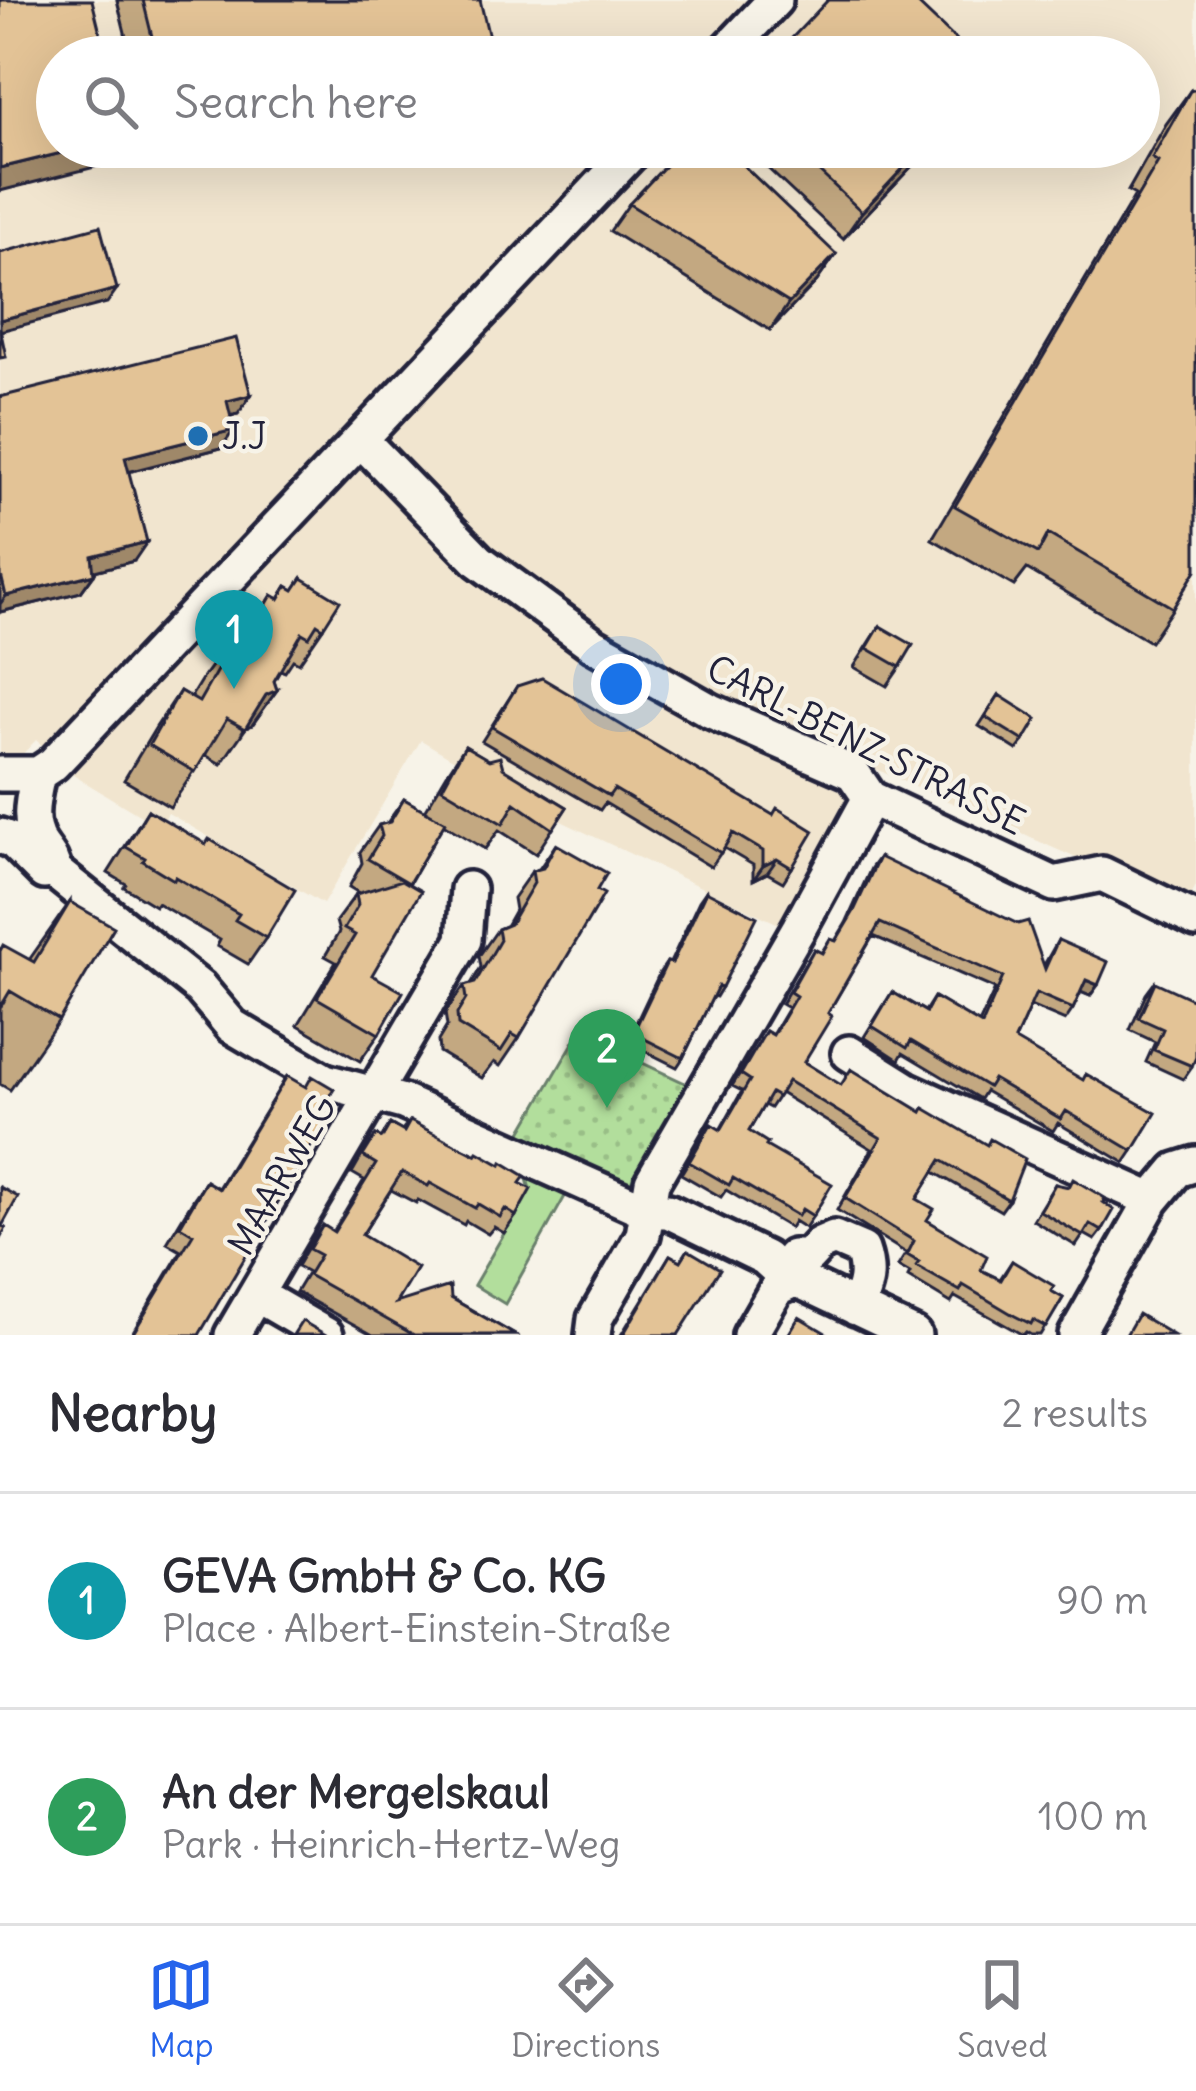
<!DOCTYPE html>
<html lang="en">
<head>
<meta charset="utf-8">
<style>
  body { margin:0; font-family:Delius,sans-serif; background:#f2f2f3; color:#2b2b33 }
  .you { position:absolute; left:621px; top:684px; width:42px; height:42px; margin:-30px; border:9px solid #fff; border-radius:50%; background:#1a73e8; box-shadow:0 0 0 18px #1a73e833 }
  .badge { display:grid; place-items:center; width:78px; height:78px; border-radius:50%; background:#2563eb; color:#fff; font-size:39px; font-weight:700 }
  .pin { position:absolute; translate:-50% -99px; filter:drop-shadow(0 3px 6px #0008) }
  .pin::after { content:''; position:absolute; top:63px; width:42px; height:36px; background:inherit; clip-path:polygon(0 0,100% 0,50% 100%) }
  .list { margin:0; padding:0; list-style:none }
  h2 { display:flex; justify-content:space-between; align-items:center; height:156px; margin:0; padding:0 48px; font-size:51px }
  h2 small { font-size:39px; font-weight:400; color:#7c7c81 }
  .list li { display:grid; grid-template-columns:78px 1fr auto; gap:36px; align-items:center; box-sizing:border-box; height:216px; padding:0 48px; border-top:3px solid #e1e1e2 }
  .list b { display:block; font-size:45px; white-space:nowrap }
  .list p { margin:0; font-size:39px; white-space:nowrap; color:#7c7c81 }
  .list em { font-size:39px; font-style:normal; color:#7c7c81 }
  .icon { flex:none; width:66px; height:66px; fill:none; stroke:currentColor; stroke-width:2; stroke-linecap:round; stroke-linejoin:round }
  .map { position:relative; flex:none; width:1196px; height:1335px; overflow:hidden }
  .search { position:absolute; background:#fff; box-shadow:0 12px 48px #0002; left:36px; right:36px; top:36px; height:132px; display:flex; align-items:center; gap:30px; box-sizing:border-box; padding:0 42px; border-radius:66px; color:#7c7c81; font-size:45px }
  .sheet { height:588px; background:#fff }
  nav { display:flex; justify-content:space-around; align-items:center; box-sizing:border-box; height:168px; border-top:3px solid #e1e1e2; background:#fff; font-size:33px; color:#7c7c81 }
  nav a { display:grid; justify-items:center; gap:6px }
  nav .on { color:#2563eb }
  .map>svg:first-child { display:block }
</style>
</head>
<body>
<div class="map">
<svg width="1196" height="1335" viewBox="0 0 1196 1335">
  <defs>
    <pattern id="park-dots" width="8" height="8" patternUnits="userSpaceOnUse" patternTransform="scale(3)"><rect width="8" height="8" fill="#b2de9c"/><path d="M2 2h.1M6 6h.1" fill="none" stroke="#99be87" stroke-width="1.8" stroke-linecap="round"/></pattern>
  </defs>
  <rect width="100%" height="100%" fill="#f7f3e8"/>
  <filter id="ink" filterUnits="userSpaceOnUse"><feTurbulence type="fractalNoise" baseFrequency=".00833" numOctaves="2"/><feDisplacementMap in="SourceGraphic" scale="24" xChannelSelector="R" yChannelSelector="G"/><feConvolveMatrix kernelMatrix="1 2 1 2 8 2 1 2 1" color-interpolation-filters="sRGB"/></filter>
  <g filter="url(#ink)">
    <!-- built -->
    <path fill="#f1e5cf" fill-rule="evenodd" d="M0,0h1196v886l-12,20 -315,-140 -84,161 -243,-115 -121,-72 -98,164 -155,-91 -9,14 -86,-52 -37,-35 -36,38zM57,57h1082v90h-1082z"/>
    <!-- grass -->
    <path fill="#b2de9c" stroke="#6a806c" stroke-width="3" d="M525,1172l43,19 -63,113 -31,-19 56,-96z"/>
    <!-- park -->
    <path fill="url(#park-dots)" stroke="#6a806c" stroke-width="3" d="M579,1033l112,53 -60,99 -23,3 -94,-44z"/>
    <g fill="none" stroke-linecap="round" stroke-linejoin="round">
      <!-- minor casing -->
      <g stroke="#22223b" stroke-width="42">
        <path id="minor" d="M721,57l54,-57
          M361,440l118,121 115,84 117,66 142,62 17,25 184,86 48,-10 94,46
          M0,774h38l15,-10 584,-617
          M38,774c-5,24 -12,48 2,70 7,11 12,14 14,27l146,117 32,38 93,55 78,21 244,109h21l97,47 12,11
          M0,836l13,5 31,31
          M849,1053l59,37 244,110
          M796,1279l-3,-22h15l12,-13 14,-6 28,12c8,23 4,37 -6,58
          M796,1279l118,56
          M257,1295l69,40
          M232,1335l232,-395 4,-51
          M593,1335l2,-16 48,-84 9,-53 147,-254 71,-130
          M750,1335l27,-47 19,-9
          M1076,1335l76,-135 25,-30 19,-6"/>
      </g>
      <!-- minor -->
      <use href="#minor" stroke="#f7f3e8" stroke-width="33"/>
    </g>
    <!-- wall -->
    <path fill="#c3a881" stroke="#22223b" stroke-width="3" d="M117,0h363l3,57h-352z
      M1190,91l-17,517 -23,34 -123,-73 -13,17 -82,-47 203,-344 -7,-4 38,-67z
      M745,147h185l-87,92z
      M629,204l207,50 -19,27 -47,49 -160,-99z
      M251,395l-13,19 -7,2 -10,32 -93,24 6,89 -40,10v3l-13,18 -81,20v-215z
      M302,578l21,50 -24,35 -6,-3 -8,12 -5,-2 -6,11 3,9 -25,35 -6,3 -25,36 -16,-9 -35,52 -46,-27 32,-53 24,-36 13,8 -1,-4 11,-18 53,-73 7,5 9,-14 7,4 8,-13 7,4z
      M880,626l20,41 -13,19 -33,-19z
      M517,686l275,182 -9,14 -16,-9 -14,7v-15l-29,-17 -13,19 -106,-64 -5,7 -118,-69z
      M999,695l25,46 -7,9 -38,-24z
      M465,746l102,61 -31,47 -37,-24 -14,19 -42,-25 -34,60 -37,91 7,59 -19,27 -62,-36 38,-63 -11,-6 14,-24 -3,-11 20,-27 3,-1 -10,-6 13,-24 -2,-11 19,-27 8,-2 17,-24 21,12 23,-39z
      M148,810l118,128 -18,26 -31,-18 3,-6 -63,-37 -2,3 -31,-19 2,-3 -18,-11z
      M556,844l-37,194 -19,28 -6,-4 -12,16 -43,-26 -1,-11 9,-15 -2,-13 19,-27 7,-2 10,-17 -2,-11 19,-27 8,-3 9,-16 -2,-12 19,-27 7,-2z
      M879,857l165,108 14,-25 40,45 -8,11 -9,-4 -8,17 -8,12 -35,-15 -15,34 118,111 -8,12 -67,-40 -5,8 -68,-40 -5,8 -77,-46 -4,7 -35,-23 28,-45 33,19 9,-14 45,27 16,-35 -122,-53 -45,77 -24,49 205,138 -8,11 -67,-39 -17,27 10,21 54,50 19,9 12,-18 39,30 12,7 -23,37h-9l-5,-3 -3,3 -68,-38 -4,6 -43,-26 2,-4 -12,-7 8,-13 -69,-43 35,-61 -92,-56 -10,15 -6,-3 -15,26 17,15 47,70 -8,12 -11,-7 -4,7 -64,-38 -5,7 -40,-23 30,-50 9,6 22,-39 -10,-5 34,-55 6,4 16,-27 -7,-4 33,-55 7,4 9,-14 5,2 11,-18 25,-55z
      M706,891l16,96 -6,10 -3,-1 -30,62 -6,9 -50,-25 33,-70 7,-10 3,1 29,-62z
      M70,902l-11,118 -49,70 -10,-6v-135l29,11z
      M1155,982l37,84 -9,13 -37,-17 9,-20 -25,-12 16,-36z
      M287,1076l-88,259h-68l50,-84 -14,-8 27,-45 12,-17 12,7z
      M410,1121l110,62 -4,33 -12,17 -10,-6 -6,7 -22,-13 -2,4 -46,-25 -2,3 -25,-13 -29,45 34,68 55,-5 64,37h-142l-77,-43 12,-20 -11,-6 14,-24 12,-17 10,7 31,-52 -12,-7 12,-21 12,-17 5,3 9,-14 12,7z
      M1055,1184l48,18 -1,29 -7,9 -11,-6 -8,12 -43,-26z
      M688,1250l-10,85h-57l49,-80 11,6z"/>
    <!-- shaded-wall -->
    <path fill="#9f8869" stroke="#22223b" stroke-width="3" d="M491,46l-8,11h-37z
      M86,147h33l-12,17 -107,27v-23z
      M923,147h7l-87,92 19,-27z
      M836,254l-19,27 -47,49 19,-27z
      M117,289l-10,14 -107,28v-11z
      M251,395l-13,19 -24,6 13,-19z
      M234,430l-13,18 -109,28 13,-19z
      M147,542l-13,19 -55,14 13,-19z
      M94,574l-13,18 -81,20v-8l6,-8z
      M277,690l-25,35 -8,4 22,-34z
      M777,859l-10,14 -14,7 10,-14z
      M1086,980l12,5 -8,11 -12,-5z"/>
    <!-- building -->
    <path fill="#e3c396" stroke="#22223b" stroke-width="3" d="M0,0h92l14,57h-49v90h29l-86,21z
      M143,0h337l11,46 -45,11h-289z
      M828,0h86l60,57h-200z
      M1196,89v481l-23,38 -125,-74 -10,19 -83,-47 203,-344 -6,-4 38,-67z
      M683,147h41l112,107 -47,49 -160,-99z
      M793,147h130l-61,65z
      M100,226l17,63 -117,31v-67z
      M0,328l6,29 -6,1z
      M236,338l15,57 -24,6 7,29 -109,27 22,85 -55,14 2,18 -88,22 -4,-17 -2,1v-183z
      M302,578l38,23 -17,27 -6,-4 -8,13 -7,-4 -28,48 3,9 -11,5 -21,34 -18,-10 -32,53 -46,-27 31,-54 19,11 20,-35 -3,-7 12,-19 8,-3 20,-34 8,5 8,-14 7,4 8,-13 7,4z
      M880,626l33,19 -13,22 -33,-19z
      M542,678l231,137 4,-7 37,23 -22,37 -15,-9 -14,7v-15l-30,-18 -12,20 -107,-64 -5,7 -117,-69 25,-41z
      M999,695l38,24 -13,22 -39,-24z
      M465,746l24,14 11,-3 3,11 64,39 -14,22 -38,-26 -12,21 -61,-36z
      M404,799l41,23 -36,61 -41,-24 14,-23 -3,-11 11,-3z
      M148,810l58,34 3,-5 86,51 -29,48 -31,-18 4,-6 -64,-37 -1,3 -31,-19 2,-3 -19,-11z
      M556,844l51,29 -10,17 7,4 -85,144 -7,-4 -11,17 -43,-26 -1,-11 9,-15 -2,-13 11,-3 25,-43 -2,-11 12,-5 24,-41 -2,-12 11,-3z
      M879,857l139,67 10,-3 17,48 13,-29 50,22 -10,23 -12,-5 -13,29 -37,-16 -21,47 68,40 3,-6 70,39 -23,38 -67,-40 -5,8 -68,-40 -5,8 -77,-46 -4,7 -35,-22 20,-34 34,20 8,-15 48,28 21,-48 -123,-54 -52,90 4,3 -28,46 37,23 10,-16 71,43 2,-4 63,37 3,-6 35,20 -16,41 -68,-40 -24,39 17,10 -7,11 60,36 -6,14 20,10 11,-19 42,25 -3,5 12,7 -17,29 -13,-7 -2,4 -16,-8 -52,-31 -3,6 -44,-25 3,-4 -12,-7 7,-14 -69,-43 36,-60 -93,-57 -10,16 -7,-4 -22,38 19,12 -2,3 66,38 -19,32 -11,-7 -4,7 -65,-38 -4,7 -40,-23 22,-38 10,6 29,-50 -9,-6 25,-43 7,4 23,-39 -6,-4 24,-43 8,4 8,-14 6,2 18,-30z
      M402,880l19,11 -49,84 31,17 -24,42 -62,-36 38,-63 -11,-6 14,-24 -2,-11z
      M706,891l51,26 -35,70 -4,-1 -35,72 -50,-25 34,-71 5,1z
      M70,902l44,25 -55,93 -49,-29 -10,17v-57l3,-6 31,17z
      M1155,982l41,19v56l-4,9 -38,-16 9,-21 -24,-11z
      M287,1076l19,11 6,-11 22,13 -13,22 8,5 -130,219h-67l61,-101 -13,-8 26,-45 13,8z
      M410,1121l66,34 2,-3 23,13 1,-3 23,14 -5,7 11,6 -15,27 -11,-7 -5,8 -22,-13 -3,4 -45,-25 -2,3 -26,-14 -40,63 55,33 -21,35 54,-17 1,12 64,37h-101l-106,-60 12,-20 -11,-6 14,-24 11,7 42,-68 -13,-8 13,-21 6,3 8,-14 14,8z
      M1073,1179l32,19 -2,4 11,8 -12,21 -12,-7 -7,12 -43,-25 15,-27 14,3z
      M0,1187l18,10 -16,29 4,2 -6,11z
      M688,1250l32,19 -42,66h-55l47,-80 11,6z
      M1138,1314l35,21h-47z
      M799,1317l30,18h-41z
      M302,1321l24,14h-33z"/>
  </g>
  <!-- markers -->
  <circle fill="#1f6fb2" stroke="#f7f3e8" stroke-width="4.5" cx="198" cy="436" r="12"/>
  <g text-anchor="middle" dominant-baseline="central" stroke-width="9" stroke-linejoin="round" paint-order="stroke">
    <!-- poi labels -->
    <g font-size="36" fill="#22223b" stroke="#f7f3e8" text-anchor="start">
      <text x="222" y="436">J.J</text>
    </g>
    <!-- street labels -->
    <g font-size="36" fill="#22223b" stroke="#f7f3e8">
      <text transform="translate(866 745) rotate(27)">CARL-BENZ-STRASSE</text>
      <text transform="translate(282 1175) rotate(-60)">MAARWEG</text>
    </g>
  </g>
</svg>
<div class="you"></div>
<div class="pin badge" style="left:234px;top:689px;background:#0f9aa8">1</div>
<div class="pin badge" style="left:607px;top:1108px;background:#2e9e5b">2</div>
<div class="search"><svg class="icon" aria-label="search" viewBox="0 0 24 24"><circle cx="10" cy="10" r="6"/><path d="M15 15l6 6"/></svg>Search here</div>
</div>
<section class="sheet">
<h2>Nearby<small>2 results</small></h2>
<ul class="list">
<li><span class="badge" style="background:#0f9aa8">1</span><div><b>GEVA GmbH &amp; Co. KG</b><p>Place · Albert-Einstein-Straße</p></div><em>90 m</em></li>
<li><span class="badge" style="background:#2e9e5b">2</span><div><b>An der Mergelskaul</b><p>Park · Heinrich-Hertz-Weg</p></div><em>100 m</em></li>
</ul>
</section>
<nav>
<a class="on"><svg class="icon" aria-label="map" viewBox="0 0 24 24"><path d="M3 6l6-2 6 2 6-2v14l-6 2-6-2-6 2zM9 4v14M15 6v14"/></svg>Map</a>
<a><svg class="icon" aria-label="directions" viewBox="0 0 24 24"><path d="M12 3l9 9-9 9-9-9zM9 14v-3h6M13 9l2 2-2 2"/></svg>Directions</a>
<a><svg class="icon" aria-label="saved" viewBox="0 0 24 24"><path d="M7 4h10v16l-5-4-5 4z"/></svg>Saved</a>
</nav>
</body>
</html>
